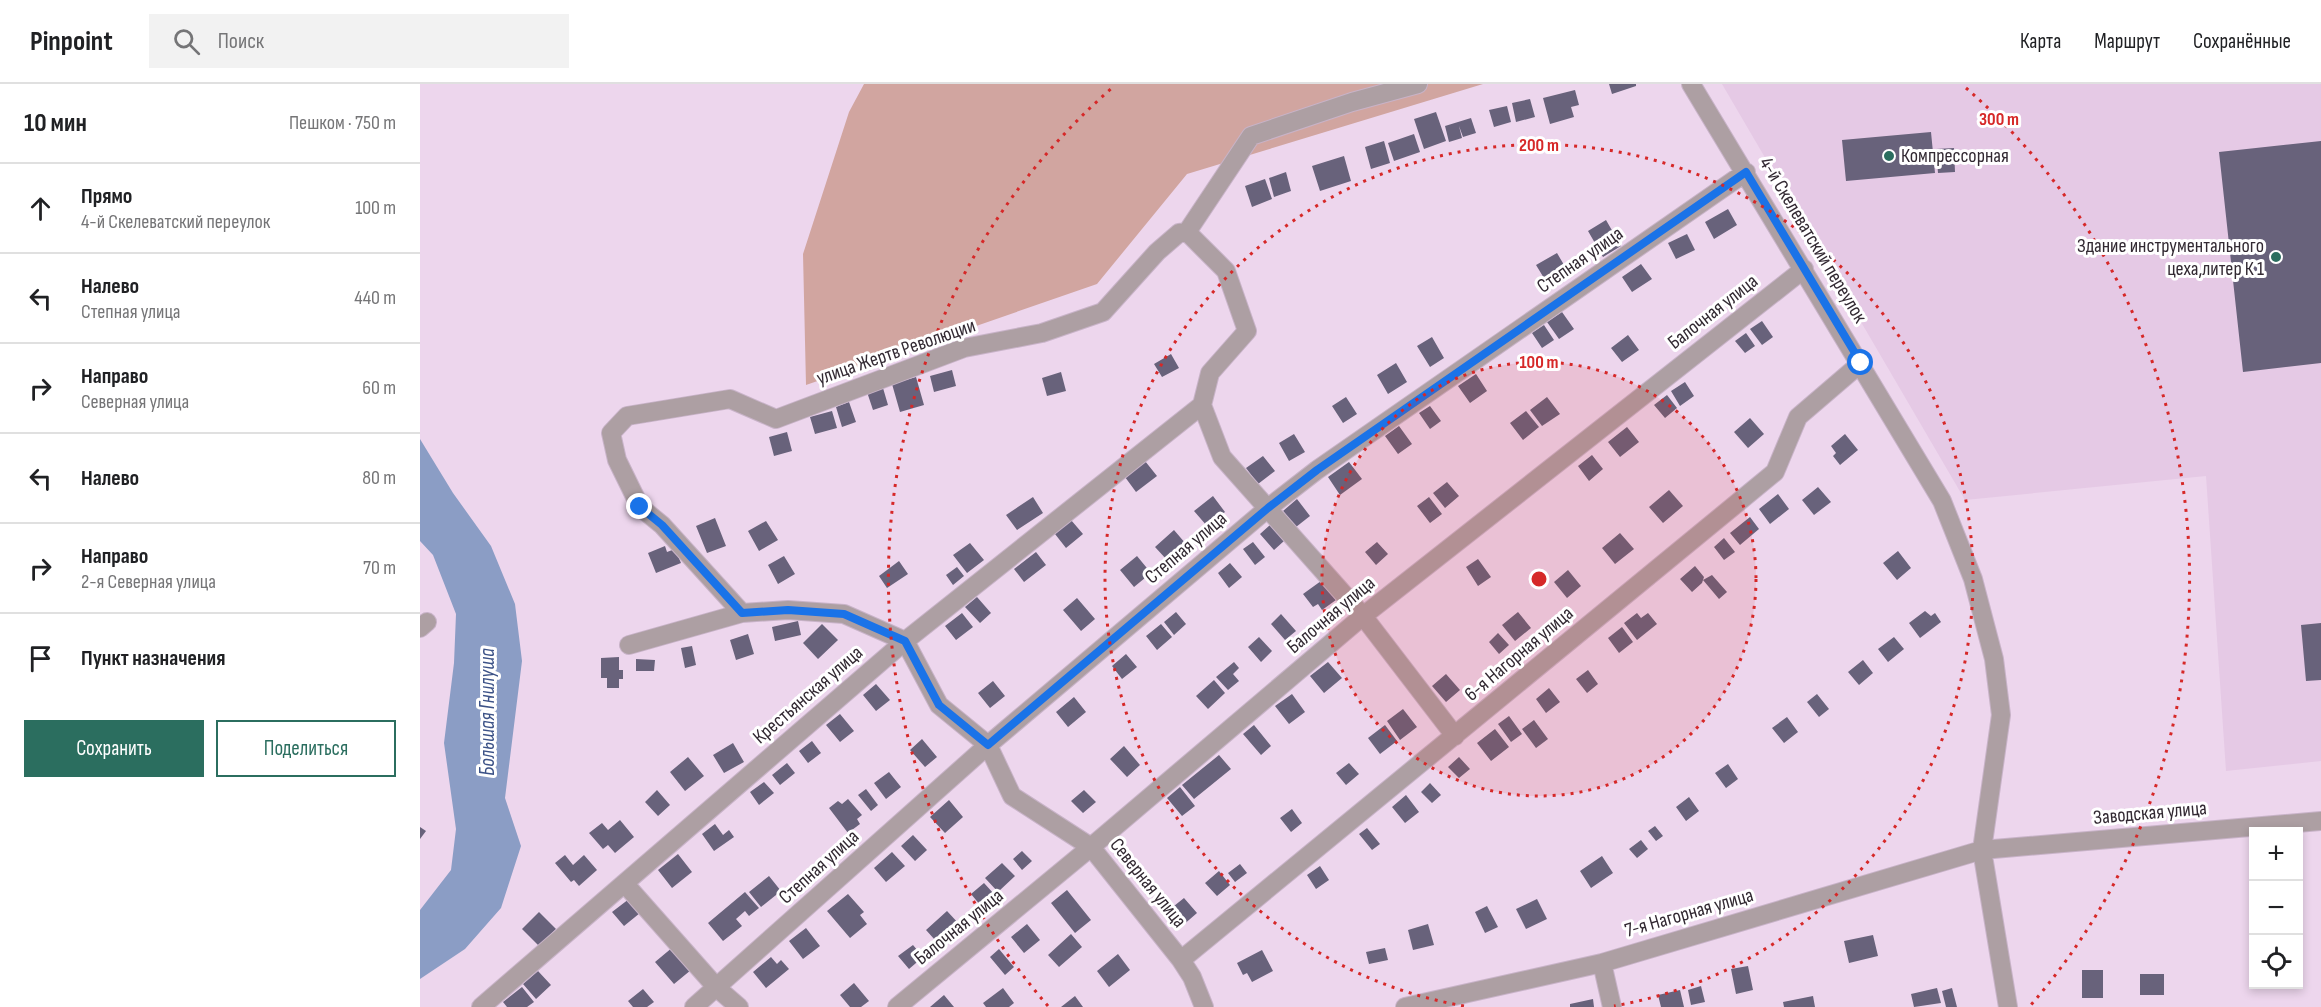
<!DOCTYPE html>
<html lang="ru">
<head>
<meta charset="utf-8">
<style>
  body { margin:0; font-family:"Sofia Sans Condensed",sans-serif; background:#f2f2f2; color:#202124 }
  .controls { position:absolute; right:18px; bottom:18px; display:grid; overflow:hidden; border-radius:0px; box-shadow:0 3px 9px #0003 }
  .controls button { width:54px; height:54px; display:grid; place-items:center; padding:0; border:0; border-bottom:2px solid #e0e0e0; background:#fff; color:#202124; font:30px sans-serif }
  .stop { position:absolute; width:18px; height:18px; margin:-14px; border:4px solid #1a73e8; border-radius:50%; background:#fff }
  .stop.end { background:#1a73e8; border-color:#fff; box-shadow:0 2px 6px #0008 }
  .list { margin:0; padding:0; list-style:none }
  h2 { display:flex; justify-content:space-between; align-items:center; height:78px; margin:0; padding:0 24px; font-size:26px }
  h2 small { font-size:20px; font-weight:400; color:#757577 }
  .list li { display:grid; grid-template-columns:39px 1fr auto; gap:18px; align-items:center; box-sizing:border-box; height:90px; padding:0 24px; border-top:2px solid #e0e0e0 }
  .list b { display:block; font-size:22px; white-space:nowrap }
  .list p { margin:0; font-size:20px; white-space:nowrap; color:#757577 }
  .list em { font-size:20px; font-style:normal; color:#757577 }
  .actions { display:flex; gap:12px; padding:18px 24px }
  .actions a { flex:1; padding:14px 0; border:2px solid #2b6e5f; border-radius:0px; text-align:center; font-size:21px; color:#2b6e5f }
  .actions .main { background:#2b6e5f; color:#fff }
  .icon { flex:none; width:33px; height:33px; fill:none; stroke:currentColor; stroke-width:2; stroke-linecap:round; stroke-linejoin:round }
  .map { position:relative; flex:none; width:1901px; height:923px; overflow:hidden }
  header { display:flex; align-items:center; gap:36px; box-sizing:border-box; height:84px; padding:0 30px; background:#fff; border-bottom:2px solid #e0e0e0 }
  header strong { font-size:28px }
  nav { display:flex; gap:33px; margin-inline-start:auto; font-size:21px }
  .search { width:420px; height:54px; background:#f2f2f2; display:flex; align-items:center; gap:15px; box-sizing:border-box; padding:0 21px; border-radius:0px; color:#757577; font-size:22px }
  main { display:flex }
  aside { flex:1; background:#fff }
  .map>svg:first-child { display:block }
</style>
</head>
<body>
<header>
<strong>Pinpoint</strong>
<div class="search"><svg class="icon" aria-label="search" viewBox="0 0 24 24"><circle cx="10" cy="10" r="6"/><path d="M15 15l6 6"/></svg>Поиск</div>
<nav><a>Карта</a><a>Маршрут</a><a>Сохранённые</a></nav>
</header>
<main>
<aside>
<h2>10 мин<small>Пешком · 750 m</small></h2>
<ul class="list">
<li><svg class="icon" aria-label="ahead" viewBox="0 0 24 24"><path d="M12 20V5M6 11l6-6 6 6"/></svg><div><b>Прямо</b><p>4-й Скелеватский переулок</p></div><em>100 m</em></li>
<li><svg class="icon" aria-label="left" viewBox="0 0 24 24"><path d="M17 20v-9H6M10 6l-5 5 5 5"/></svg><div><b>Налево</b><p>Степная улица</p></div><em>440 m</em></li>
<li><svg class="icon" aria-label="right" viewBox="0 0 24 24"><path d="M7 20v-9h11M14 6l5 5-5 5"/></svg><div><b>Направо</b><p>Северная улица</p></div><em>60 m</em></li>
<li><svg class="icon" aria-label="left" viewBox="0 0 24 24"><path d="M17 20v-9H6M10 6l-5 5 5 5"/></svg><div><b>Налево</b></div><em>80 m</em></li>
<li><svg class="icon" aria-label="right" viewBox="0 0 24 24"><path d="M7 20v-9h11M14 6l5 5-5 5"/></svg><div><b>Направо</b><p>2-я Северная улица</p></div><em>70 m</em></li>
<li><svg class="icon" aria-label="arrive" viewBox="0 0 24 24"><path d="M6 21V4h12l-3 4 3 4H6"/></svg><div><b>Пункт назначения</b></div></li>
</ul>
<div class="actions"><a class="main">Сохранить</a><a>Поделиться</a></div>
</aside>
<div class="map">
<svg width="1901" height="923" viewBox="0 0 1901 923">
  <rect width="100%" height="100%" fill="#edd6ed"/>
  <!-- built -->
  <path fill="#e5c9e5" d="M1302,0h599v677l-95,10 -20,-295 -241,24z"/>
  <!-- green -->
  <path fill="#d1a5a0" d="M444,0h619l-296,90 -90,110 -291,101 -3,-131 46,-142z"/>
  <!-- water -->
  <path fill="#8b9dc5" d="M0,355l33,54 38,53 24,58 7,57 -17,137 16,48 -20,62 -36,41 -45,30v-69l31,-40 5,-41 -12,-86 10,-80 2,-49 -23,-59 -13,-14z"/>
  <!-- building -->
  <path fill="#68627b" d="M1189,0h27v2l-24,8z
    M1155,6l4,15 -8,2 3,10 -24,7 -7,-26z
    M1110,15l5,18 -19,5 -4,-19z
    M1087,22l4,16 -17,5 -5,-17z
    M1016,28l10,29 -22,8 -10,-30z
    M1051,34l5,15 -13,4 -4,-11 3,12 -13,4 -4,-16z
    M1511,48l4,41 -89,8 -4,-41z
    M994,50l6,18 -26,9 -6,-18z
    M964,57l6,22 -19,6 -6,-22z
    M1901,57v222l-78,9 -24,-220z
    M1534,64l1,24 -17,1 -2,-24z
    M924,72l7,25 -31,10 -8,-25z
    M866,88l5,19 -17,6 -5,-19z
    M845,95l7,20 -20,8 -7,-21z
    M1308,125l9,16 -23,14 -9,-17z
    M1186,136l15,26 -18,11 -15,-26z
    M1267,150l8,16 -19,9 -8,-16z
    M1137,169l10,17 -20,13 -11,-18z
    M1221,180l11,15 -20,13 -10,-15z
    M1142,228l12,17 -15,10 -12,-17z
    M1342,237l11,16 -11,8 -12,-16z
    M1124,241l10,15 -12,8 -10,-15z
    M1326,249l9,13 -10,7 -10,-12z
    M1208,251l11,15 -17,12 -11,-14z
    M1012,253l12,21 -14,9 -13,-21z
    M751,270l8,14 -17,9 -8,-13z
    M976,279l11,19 -19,12 -11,-19z
    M532,286l4,16 -22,6 -4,-16z
    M641,288l5,19 -19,5 -5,-18z
    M1056,290l11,17 -17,12 -12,-17z
    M496,293l8,28 -24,7 -8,-28z
    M1265,298l9,14 -14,10 -9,-15z
    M463,304l5,17 -15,5 -6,-18z
    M1247,311l10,13 -12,10 -11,-13z
    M926,313l11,17 -14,9 -11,-17z
    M1127,313l13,17 -18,12 -12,-16z
    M429,318l7,20 -14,5 -6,-20z
    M1010,322l11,15 -11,8 -11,-16z
    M412,327l5,17 -22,6 -5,-17z
    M1106,327l13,16 -16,13 -13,-17z
    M1330,334l14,16 -16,14 -14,-16z
    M979,342l13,18 -14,10 -13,-18z
    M1207,343l12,15 -19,15 -12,-15z
    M367,348l5,19 -18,5 -5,-19z
    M874,350l11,18 -16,9 -10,-18z
    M1425,350l13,16 -18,15 -7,-9 3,-3 -5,-7z
    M1172,371l11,14 -14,12 -11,-15z
    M843,372l12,15 -17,13 -12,-16z
    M725,377l12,15 -21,16 -11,-15z
    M929,378l13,17 -22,16 -12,-18z
    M1027,398l12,14 -14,12 -12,-15z
    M1398,403l13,15 -17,13 -12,-15z
    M1249,406l14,16 -20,17 -14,-16z
    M1358,410l11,15 -19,15 -11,-15z
    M793,412l12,16 -18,14 -13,-15z
    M613,413l10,16 -26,17 -11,-15z
    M1009,413l13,17 -12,9 -13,-17z
    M877,415l13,17 -14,11 -13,-16z
    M1330,433l9,12 -19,16 -10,-12z
    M295,434l11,28 -19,7 -11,-27z
    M651,436l12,14 -17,14 -11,-14z
    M346,437l12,19 -19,11 -11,-20z
    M850,441l14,16 -10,9 -14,-16z
    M754,446l12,14 -19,16 -12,-13z
    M1200,449l14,16 -19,15 -13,-16z
    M1304,454l11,14 -11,8 -10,-13z
    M833,458l12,15 -10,8 -12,-16z
    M957,458l11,12 -12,11 -11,-13z
    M550,459l14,17 -17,13 -14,-18z
    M245,462l2,6 8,-3 6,14 -25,10 -8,-20z
    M1478,467l13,17 -14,12 -14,-17z
    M616,468l10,13 -22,17 -10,-13z
    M364,472l11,18 -17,10 -10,-19z
    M717,472l14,17 -17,14 -14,-17z
    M1058,475l13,18 -13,9 -12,-19z
    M479,477l9,13 -21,14 -8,-12z
    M810,479l12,14 -13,11 -11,-15z
    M1275,482l9,11 -2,6 -10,9 -12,-13z
    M537,483l7,9 -11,9 -7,-10z
    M1148,486l13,16 -14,12 -13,-16z
    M1292,491l15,17 -8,7 -16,-19z
    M901,497l15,19 -14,10 -4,-6 -5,3 -10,-13z
    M557,513l14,16 -11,10 -15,-16z
    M657,514l18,21 -14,12 -18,-21z
    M1505,527l6,5 4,-3 6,9 -21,16 -11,-15z
    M756,528l10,12 -12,11 -10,-13z
    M1098,528l13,16 -16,13 -13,-16z
    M542,529l11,14 -17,13 -11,-14z
    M1217,529l4,5 7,-5 9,11 -20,16 -13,-17z
    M861,530l15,17 -11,9 -14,-16z
    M378,537l3,14 -26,6 -3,-14z
    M1901,539v57l-15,1 -5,-56z
    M402,540l16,16 -20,19 -15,-16z
    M741,540l11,13 -15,13 -11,-14z
    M1202,543l11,15 -14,11 -11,-15z
    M1078,549l11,12 -10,9 -10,-12z
    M328,550l6,20 -18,6 -6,-20z
    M839,553l13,14 -11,11 -13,-15z
    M1474,553l10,12 -16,13 -10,-13z
    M272,562l4,19 -11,3 -4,-20z
    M706,570l11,13 -15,12 -10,-13z
    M199,573v13h4v9h-4v9h-12v-10h-6v-20z
    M216,575l19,1 -1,11h-18z
    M1443,576l10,13 -14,12 -11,-13z
    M814,578l5,6 -6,6 6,7 -11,9 -12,-13z
    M908,578l14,16 -18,15 -14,-17z
    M1168,586l10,14 -11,9 -11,-14z
    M1026,590l14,16 -14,12 -14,-16z
    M794,596l11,13 -17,16 -12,-13z
    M573,597l12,15 -15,12 -12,-15z
    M456,600l14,16 -14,11 -13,-16z
    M1129,604l11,14 -14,11 -10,-14z
    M872,610l13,18 -16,12 -14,-18z
    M1397,610l12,15 -10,8 -12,-15z
    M654,613l12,15 -18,15 -12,-15z
    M983,625l14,18 -17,13 -13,-19z
    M420,630l14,17 -14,11 -14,-17z
    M1089,632l13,18 -11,8 -13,-18z
    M1367,633l11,15 -14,11 -12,-15z
    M1114,636l14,19 -12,9 -14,-19z
    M834,641l17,21 -10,9 -18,-21z
    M965,641l12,16 -17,13 -12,-16z
    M1075,645l14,18 -18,14 -14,-18z
    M502,655l15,18 -12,10 -15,-17z
    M392,657l9,12 -13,10 -9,-12z
    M313,659l11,19 -20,11 -11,-18z
    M704,662l16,19 -13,12 -17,-18z
    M799,671l12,14 -37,30 -12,-14z
    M268,673l16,19 -19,15 -15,-19z
    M1039,673l11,12 -11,9 -11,-11z
    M367,679l8,10 -15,12 -8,-10z
    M929,679l10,11 -13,11 -10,-12z
    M1308,680l10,15 -12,9 -11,-15z
    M469,688l12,15 -15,12 -12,-16z
    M344,698l10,11 -15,12 -9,-13z
    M1010,699l11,12 -9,8 -11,-11z
    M760,703l15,19 -13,10 -15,-18z
    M446,705l12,16 -7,6 -13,-16z
    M237,706l13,15 -12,11 -13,-14z
    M664,706l12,12 -13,11 -12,-12z
    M986,711l13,17 -14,11 -13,-16z
    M1269,713l10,14 -13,10 -10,-14z
    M428,715l14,16 -5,4 3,5 -12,9 -19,-25 9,-7 4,3z
    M529,716l14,17 -18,16 -15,-16z
    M872,725l10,14 -11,9 -11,-14z
    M200,736l14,17 -19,16 -7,-8 -5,4 -14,-16 13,-10 6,7z
    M295,740l8,11 6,-5 5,7 -20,14 -12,-17z
    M1235,742l8,10 -7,5 -8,-10z
    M0,743l6,4 -6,8z
    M947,744l13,16 -8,6 -13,-16z
    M493,751l14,15 -12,11 -14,-15z
    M1221,756l7,9 -11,9 -8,-9z
    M602,767l10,10 -10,9 -9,-11z
    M472,768l13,14 -19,16 -12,-14z
    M258,770l14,18 -20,16 -14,-18z
    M145,771l8,10 11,-10 13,15 -18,16 -5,-6 -3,2 -16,-19z
    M1182,772l11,17 -22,15 -11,-17z
    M582,779l13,13 -17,16 -13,-14z
    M820,780l7,9 -12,9 -7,-9z
    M900,782l9,14 -13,9 -9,-14z
    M799,787l11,14 -13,11 -12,-13z
    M349,792l12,15 -20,16 -12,-15z
    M564,799l10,11 -13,12 -10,-12z
    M647,806l24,30 -16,13 -24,-30z
    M325,808l14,16 -10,8 -4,-5 -9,8 6,7 -19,15 -15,-18z
    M428,810l16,18 -4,3 7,9 -17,14 -23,-27z
    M764,814l13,15 -15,13 -13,-16z
    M209,815l11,14 -16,13 -12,-14z
    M1117,815l10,20 -21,10 -10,-20z
    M1067,822l11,21 -13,6 -10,-21z
    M527,827l13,14 -17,15 -3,-4 -5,4 -9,-10z
    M119,828l17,17 -17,17 -17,-17z
    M607,840l13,16 -16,13 -13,-16z
    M1008,840l6,21 -21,5 -5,-20z
    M386,844l14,18 -17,13 -14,-18z
    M651,850l11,13 -23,20 -11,-12z
    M1453,851l5,21 -29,7 -5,-22z
    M493,861l10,12 -14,12 -11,-13z
    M253,863l18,23 -17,14 -19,-22z
    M965,864l3,12 -19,4 -3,-12z
    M579,865l15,18 -9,8 -15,-18z
    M842,866l11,21 -21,11 -5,-9 -4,2 -6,-12z
    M698,870l12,16 -21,17 -12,-16z
    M351,873l6,7 4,-4 8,9 -23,19 -13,-16z
    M1328,882l5,24 -17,4 -5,-25z
    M1662,886h21v28h-21z
    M118,887l13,14 -15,14 -13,-15z
    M1720,890h24v21h-24z
    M434,899l15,18 -8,6h-11l-10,-12z
    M1281,902l4,16 -14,3 -3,-15z
    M102,903l12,15 -7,5h-20l-4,-5z
    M583,904l11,15 -5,4h-23l-3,-4z
    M1517,904l4,15 -27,4 -3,-13z
    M1532,904l5,19h-11l-4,-16z
    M223,905l11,13 -7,5h-14l-5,-6z
    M1260,906l4,17h-23l-3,-12z
    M524,911l10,12h-24z
    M655,912l8,11h-22z
    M1393,912l2,11h-31l-1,-5z
    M1173,915l1,8h-24v-3z"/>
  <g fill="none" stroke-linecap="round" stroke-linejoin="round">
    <!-- minor casing -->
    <g stroke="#c8b3c8" stroke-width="20">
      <path id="minor" d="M1271,0l251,417 31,78 21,80 7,56 -19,135 26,157
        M767,148l39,39 21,60 -37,42 -8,32 20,52 141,159 92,120
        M767,148l64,-96 101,-34 66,-18
        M322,529l-80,-88 -22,-18 -23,-47 -6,-27 16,-17 103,-17 46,20 188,-71 78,-15 61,-21 54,-60 22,-19 8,-1
        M0,544l7,-6
        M209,561l113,-32 46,-3 56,4 61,27 34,64 49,40 24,51 79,51 90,113 11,17 12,30
        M205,800l92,104 22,19
        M761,876l594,-488 23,-55 63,-54
        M1182,879l10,44
        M61,923l424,-366 297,-236
        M274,923l294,-262 280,-237 49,-38 429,-298
        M477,923l194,-160 272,-231 441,-347
        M985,923l197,-44 380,-113 339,-29"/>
    </g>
    <!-- minor -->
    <use href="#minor" stroke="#ad9fa3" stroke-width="18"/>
  </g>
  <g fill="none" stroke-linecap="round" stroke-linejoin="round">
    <!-- route -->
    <path stroke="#1a73e8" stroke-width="8" d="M220,423l22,18 80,88 46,-3 56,4 61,27 34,64 49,40 280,-237 49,-38 429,-298 115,191"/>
  </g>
  <!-- distance rings -->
  <circle cx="1119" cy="495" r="217" fill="#d62828" fill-opacity=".12"/>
  <g fill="none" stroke="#d62828" stroke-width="3" stroke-dasharray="3 6">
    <circle cx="1119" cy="495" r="217"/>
    <path d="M1044 922A434 434 0 1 1 1194 922"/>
    <path d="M628 922A651 651 0 0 1 692 4M1546 4A651 651 0 0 1 1610 922"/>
  </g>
  <!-- markers -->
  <g fill="#2b6e5f" stroke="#fff" stroke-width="2">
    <circle cx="1469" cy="72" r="6"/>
    <circle cx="1856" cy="173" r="6"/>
  </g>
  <g text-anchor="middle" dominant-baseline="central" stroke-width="6" stroke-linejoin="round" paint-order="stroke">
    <!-- poi labels -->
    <g font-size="20" fill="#322932" stroke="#fff" text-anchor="start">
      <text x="1481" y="72">Компрессорная</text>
      <text x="1844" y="162" text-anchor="end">Здание инструментального<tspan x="1844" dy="23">цеха,литер К 1</tspan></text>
    </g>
    <!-- street labels -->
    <g font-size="20" fill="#322932" stroke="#fff">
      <text transform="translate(1393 156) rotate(59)">4-й Скелеватский переулок</text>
      <text transform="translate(1160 176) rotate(-35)">Степная улица</text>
      <text transform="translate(1293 228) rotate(-38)">Балочная улица</text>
      <text transform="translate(476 268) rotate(-19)">улица Жертв Революции</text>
      <text transform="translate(766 464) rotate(-40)">Степная улица</text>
      <text transform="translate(911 531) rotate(-40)">Балочная улица</text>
      <text transform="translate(1099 570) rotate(-40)">6-я Нагорная улица</text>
      <text transform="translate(388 611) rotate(-41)">Крестьянская улица</text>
      <text transform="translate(1730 729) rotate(-5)">Заводская улица</text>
      <text transform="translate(399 783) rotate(-42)">Степная улица</text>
      <text transform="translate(728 799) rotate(51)">Северная улица</text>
      <text transform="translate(1269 829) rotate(-16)">7-я Нагорная улица</text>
      <text transform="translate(539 843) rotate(-39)">Балочная улица</text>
    </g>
    <!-- water labels -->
    <g font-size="21" font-style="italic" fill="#3c5287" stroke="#fff">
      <text transform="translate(67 628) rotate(-90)">Большая Гнилуша</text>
    </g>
  </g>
  <circle cx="1119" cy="495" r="9" fill="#d62828" stroke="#fff" stroke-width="3"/>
  <g font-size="18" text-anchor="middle" font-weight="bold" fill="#d62828" stroke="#fff" stroke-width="6" stroke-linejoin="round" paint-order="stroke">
    <text x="1579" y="41">300 m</text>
    <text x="1119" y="67">200 m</text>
    <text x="1119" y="284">100 m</text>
  </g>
</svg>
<div class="controls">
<button>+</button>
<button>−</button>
<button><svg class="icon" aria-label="locate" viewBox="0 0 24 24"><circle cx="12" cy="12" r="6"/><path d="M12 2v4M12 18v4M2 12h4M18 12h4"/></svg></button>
</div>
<div class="stop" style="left:1441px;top:279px"></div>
<div class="stop end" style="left:220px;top:423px"></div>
</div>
</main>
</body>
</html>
